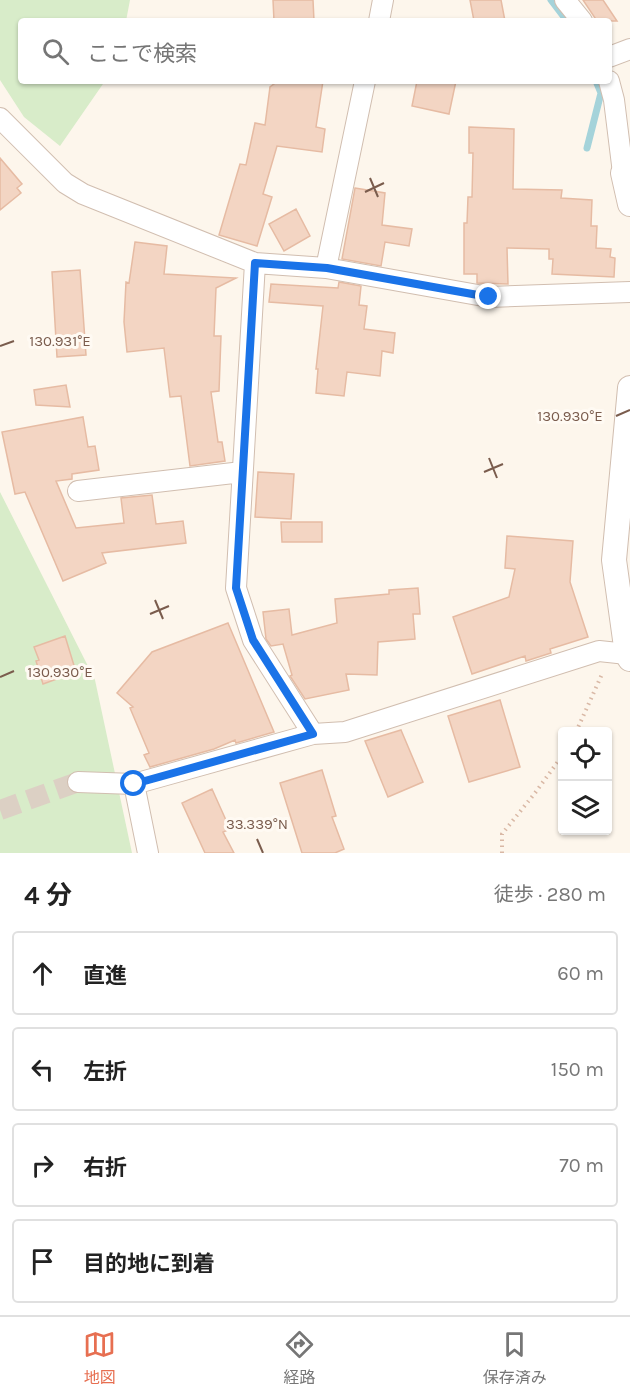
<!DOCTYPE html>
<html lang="ja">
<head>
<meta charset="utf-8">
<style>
  body { margin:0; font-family:Karla,"Noto Sans JP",sans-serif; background:#f6f6f6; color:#222 }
  .controls { position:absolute; right:18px; bottom:18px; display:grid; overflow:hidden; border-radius:6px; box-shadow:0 2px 4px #0004 }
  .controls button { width:54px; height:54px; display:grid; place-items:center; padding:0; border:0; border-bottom:2px solid #e0e0e0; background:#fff; color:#222; font:30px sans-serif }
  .stop { position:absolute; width:18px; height:18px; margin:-14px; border:4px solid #1a73e8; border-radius:50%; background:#fff }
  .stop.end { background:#1a73e8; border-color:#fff; box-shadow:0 2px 6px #0008 }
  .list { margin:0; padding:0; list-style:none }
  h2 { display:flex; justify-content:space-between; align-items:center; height:78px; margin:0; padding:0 24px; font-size:26px }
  h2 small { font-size:20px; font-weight:400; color:#767676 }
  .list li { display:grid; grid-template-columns:39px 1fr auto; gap:18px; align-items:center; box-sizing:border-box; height:84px; margin:0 12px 12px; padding:0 12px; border:2px solid #e0e0e0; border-radius:6px }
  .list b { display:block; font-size:22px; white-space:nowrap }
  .list em { font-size:20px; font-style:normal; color:#767676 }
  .icon { flex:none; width:33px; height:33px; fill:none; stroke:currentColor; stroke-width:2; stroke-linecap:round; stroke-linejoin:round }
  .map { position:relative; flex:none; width:630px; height:853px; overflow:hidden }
  .search { position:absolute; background:#fff; box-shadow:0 2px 4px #0004; left:18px; right:18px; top:18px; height:66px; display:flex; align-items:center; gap:15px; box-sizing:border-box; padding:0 21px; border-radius:6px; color:#767676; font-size:22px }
  .sheet { height:462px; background:#fff }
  nav { display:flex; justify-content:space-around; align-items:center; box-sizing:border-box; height:84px; border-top:2px solid #e0e0e0; background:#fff; font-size:16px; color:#767676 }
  nav a { display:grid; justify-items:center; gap:3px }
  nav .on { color:#e76f51 }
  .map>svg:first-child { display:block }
</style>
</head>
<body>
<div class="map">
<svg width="630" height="853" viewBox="0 0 630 853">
  <rect width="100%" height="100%" fill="#fdf6ec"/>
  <!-- green -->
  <path fill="#d8ecc9" d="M0,0h130l-4,21h-105v60h84l-45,65 -36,-29 -24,-37z
    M0,492l95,188 37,173h-132z"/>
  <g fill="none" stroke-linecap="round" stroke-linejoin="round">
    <!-- stream -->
    <path stroke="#a5d3da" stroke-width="7" d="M551,0l16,21
      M587,148l14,-55 -5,-12"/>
  </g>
  <!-- building -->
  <path fill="#f3d5c3" stroke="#e6bba3" stroke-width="1.5" d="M273,0h40l1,21h-40z
    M470,0h31l4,21h-31z
    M583,0h20l14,21h-20z
    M278,81h45l-7,46 9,2 -3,23 -45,-6 -14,48 9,3 -15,49 -38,-11 21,-71 6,1 9,-42 10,2 5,-38z
    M417,81h39l-7,33 -37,-8z
    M469,127l45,2 -1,60 49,1 -1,8 31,2 -1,26h6l-1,22 15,1 -1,8 5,1 -1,19 -62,-3 1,-15h-4v-10l-42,-1 1,36 -31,-1v-9h-13v-51h3l1,-26h4l1,-44h-4z
    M0,158l22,26 -5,4 4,5 -21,17z
    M355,188l30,5 -3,32 30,4 -3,17 -24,-4 -4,24 -39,-7z
    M296,209l14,27 -26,15 -15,-27z
    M135,242l32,4 -3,28 72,4 -20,10 -2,48h7l-2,55 -8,1 7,50h4l3,19 -35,5 -9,-70 -11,1 -6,-49 -37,4 -3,-30 2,-40 3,1z
    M80,270l6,85 -29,2 -5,-85z
    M339,282l22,4 -2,19 8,1 -3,23 31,4 -2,20 -11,-2 -2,25 -33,-4 -3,24 -28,-3 2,-24h-2l7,-63 -54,-4 2,-18 67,4z
    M66,385l4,22 -34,-2 -2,-15z
    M83,417l5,30 7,-1 4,24 -27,4v5l-16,2 20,47 48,-5 -3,-25 31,-3 4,29 27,-3 3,22 -84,10 4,10 -43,18 -38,-89 -10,2 -13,-62z
    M258,472l36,2 -3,45 -36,-2z
    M281,522h41v20h-40z
    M507,536l66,5 -3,41 18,55 -38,12 1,4 -25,8 -1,-5 -53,18 -19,-57 56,-20 6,-28 -10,-1z
    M418,588l2,26h-7l2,25 -37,3 -1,33 -31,-1 3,16 -44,9 -15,-23 2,-1 -9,-31 -12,2 -5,-7 -3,-27 26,-3 3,26 45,-12 -2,-24 54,-5v-4z
    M228,623l46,109 -38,11 -1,-3 -21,9 -64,18 -6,-12 5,-2 -19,-45 3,-1 -16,-14 35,-41z
    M65,636l11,36 -33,12 -7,-23 3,-1 -5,-13z
    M500,700l20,67 -51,15 -21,-66z
    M401,730l22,52 -35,15 -23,-56z
    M322,770l14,46 -4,1 12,32 -9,4h-33l-22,-70z
    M212,789l18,40 -7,3 11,21h-29l-23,-50z"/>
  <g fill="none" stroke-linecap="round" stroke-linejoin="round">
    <!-- minor-tunnel -->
    <path stroke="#dcd0c4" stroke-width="20" stroke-dasharray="20 10" stroke-linecap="butt" d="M0,810l78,-28"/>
    <!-- minor casing -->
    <g stroke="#d1beb0" stroke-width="22">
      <path id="minor" d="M565,0l17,21
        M379,21l4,-21
        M609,57l21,-8
        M609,81l5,19 9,73
        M0,118l65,65 18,11 172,69 71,5 163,29 141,-5
        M255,263l-19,325 17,52 60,94
        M326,268l39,-187
        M78,491l164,-19
        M78,782l56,2 179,-50 32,-2 254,-81 28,3
        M134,784l14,69"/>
    </g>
    <!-- tertiary casing -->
    <g stroke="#d1beb0" stroke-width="26">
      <path id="tertiary" d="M630,171l-7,2 7,31
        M630,388l-16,172 13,94 3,5"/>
    </g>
    <!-- path -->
    <path stroke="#d9b8a5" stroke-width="4" stroke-dasharray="1.5 4.5" stroke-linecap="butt" d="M576,732l27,-60
      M502,853v-19l33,-41 27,-37"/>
    <!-- minor -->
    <use href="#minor" stroke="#fff" stroke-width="20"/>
    <!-- tertiary -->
    <use href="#tertiary" stroke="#fff" stroke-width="24"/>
  </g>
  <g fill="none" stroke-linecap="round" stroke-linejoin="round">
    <!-- route -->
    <path stroke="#1a73e8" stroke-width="8" d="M134,784l179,-50 -60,-94 -17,-52 19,-325 72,5 162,29"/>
  </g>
  <!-- ticks -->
  <path fill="none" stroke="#7a5c4d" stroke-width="2" d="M370,178l8,19M365,192l19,-9M0,346l14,-5M616,416l14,-6M489,458l8,20M484,472l19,-8M155,600l8,19M150,614l19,-8M0,677l14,-6M257,839l6,14"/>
  <g font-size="15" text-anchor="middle" fill="#7a5c4d" stroke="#fffaf3" stroke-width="6" stroke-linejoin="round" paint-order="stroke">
    <text x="60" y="346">130.931°E</text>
    <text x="570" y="421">130.930°E</text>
    <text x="60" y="677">130.930°E</text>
    <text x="257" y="829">33.339°N</text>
  </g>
</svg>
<div class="controls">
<button><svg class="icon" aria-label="locate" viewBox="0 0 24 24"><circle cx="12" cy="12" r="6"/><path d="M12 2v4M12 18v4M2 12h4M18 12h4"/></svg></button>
<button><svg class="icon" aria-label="layers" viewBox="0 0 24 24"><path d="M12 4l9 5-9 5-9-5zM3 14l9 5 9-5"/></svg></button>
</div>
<div class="stop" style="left:134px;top:784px"></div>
<div class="stop end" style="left:489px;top:297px"></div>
<div class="search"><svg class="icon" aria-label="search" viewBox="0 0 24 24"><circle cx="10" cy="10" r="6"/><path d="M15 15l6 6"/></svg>ここで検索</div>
</div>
<section class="sheet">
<h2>4 分<small>徒歩 · 280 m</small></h2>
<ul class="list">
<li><svg class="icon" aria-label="ahead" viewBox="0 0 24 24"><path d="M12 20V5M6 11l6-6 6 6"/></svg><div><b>直進</b></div><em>60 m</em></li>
<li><svg class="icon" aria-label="left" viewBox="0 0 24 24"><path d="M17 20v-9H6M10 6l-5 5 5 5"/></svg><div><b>左折</b></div><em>150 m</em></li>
<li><svg class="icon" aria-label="right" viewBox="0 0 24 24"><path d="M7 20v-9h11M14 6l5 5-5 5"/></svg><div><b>右折</b></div><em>70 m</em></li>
<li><svg class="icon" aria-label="arrive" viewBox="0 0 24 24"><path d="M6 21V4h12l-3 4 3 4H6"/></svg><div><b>目的地に到着</b></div></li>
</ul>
</section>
<nav>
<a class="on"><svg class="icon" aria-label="map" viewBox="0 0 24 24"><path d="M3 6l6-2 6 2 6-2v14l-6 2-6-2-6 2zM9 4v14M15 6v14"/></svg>地図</a>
<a><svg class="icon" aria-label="directions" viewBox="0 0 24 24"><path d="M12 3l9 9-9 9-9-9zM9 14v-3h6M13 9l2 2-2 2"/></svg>経路</a>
<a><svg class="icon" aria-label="saved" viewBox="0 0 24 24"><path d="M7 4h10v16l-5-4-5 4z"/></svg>保存済み</a>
</nav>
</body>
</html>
